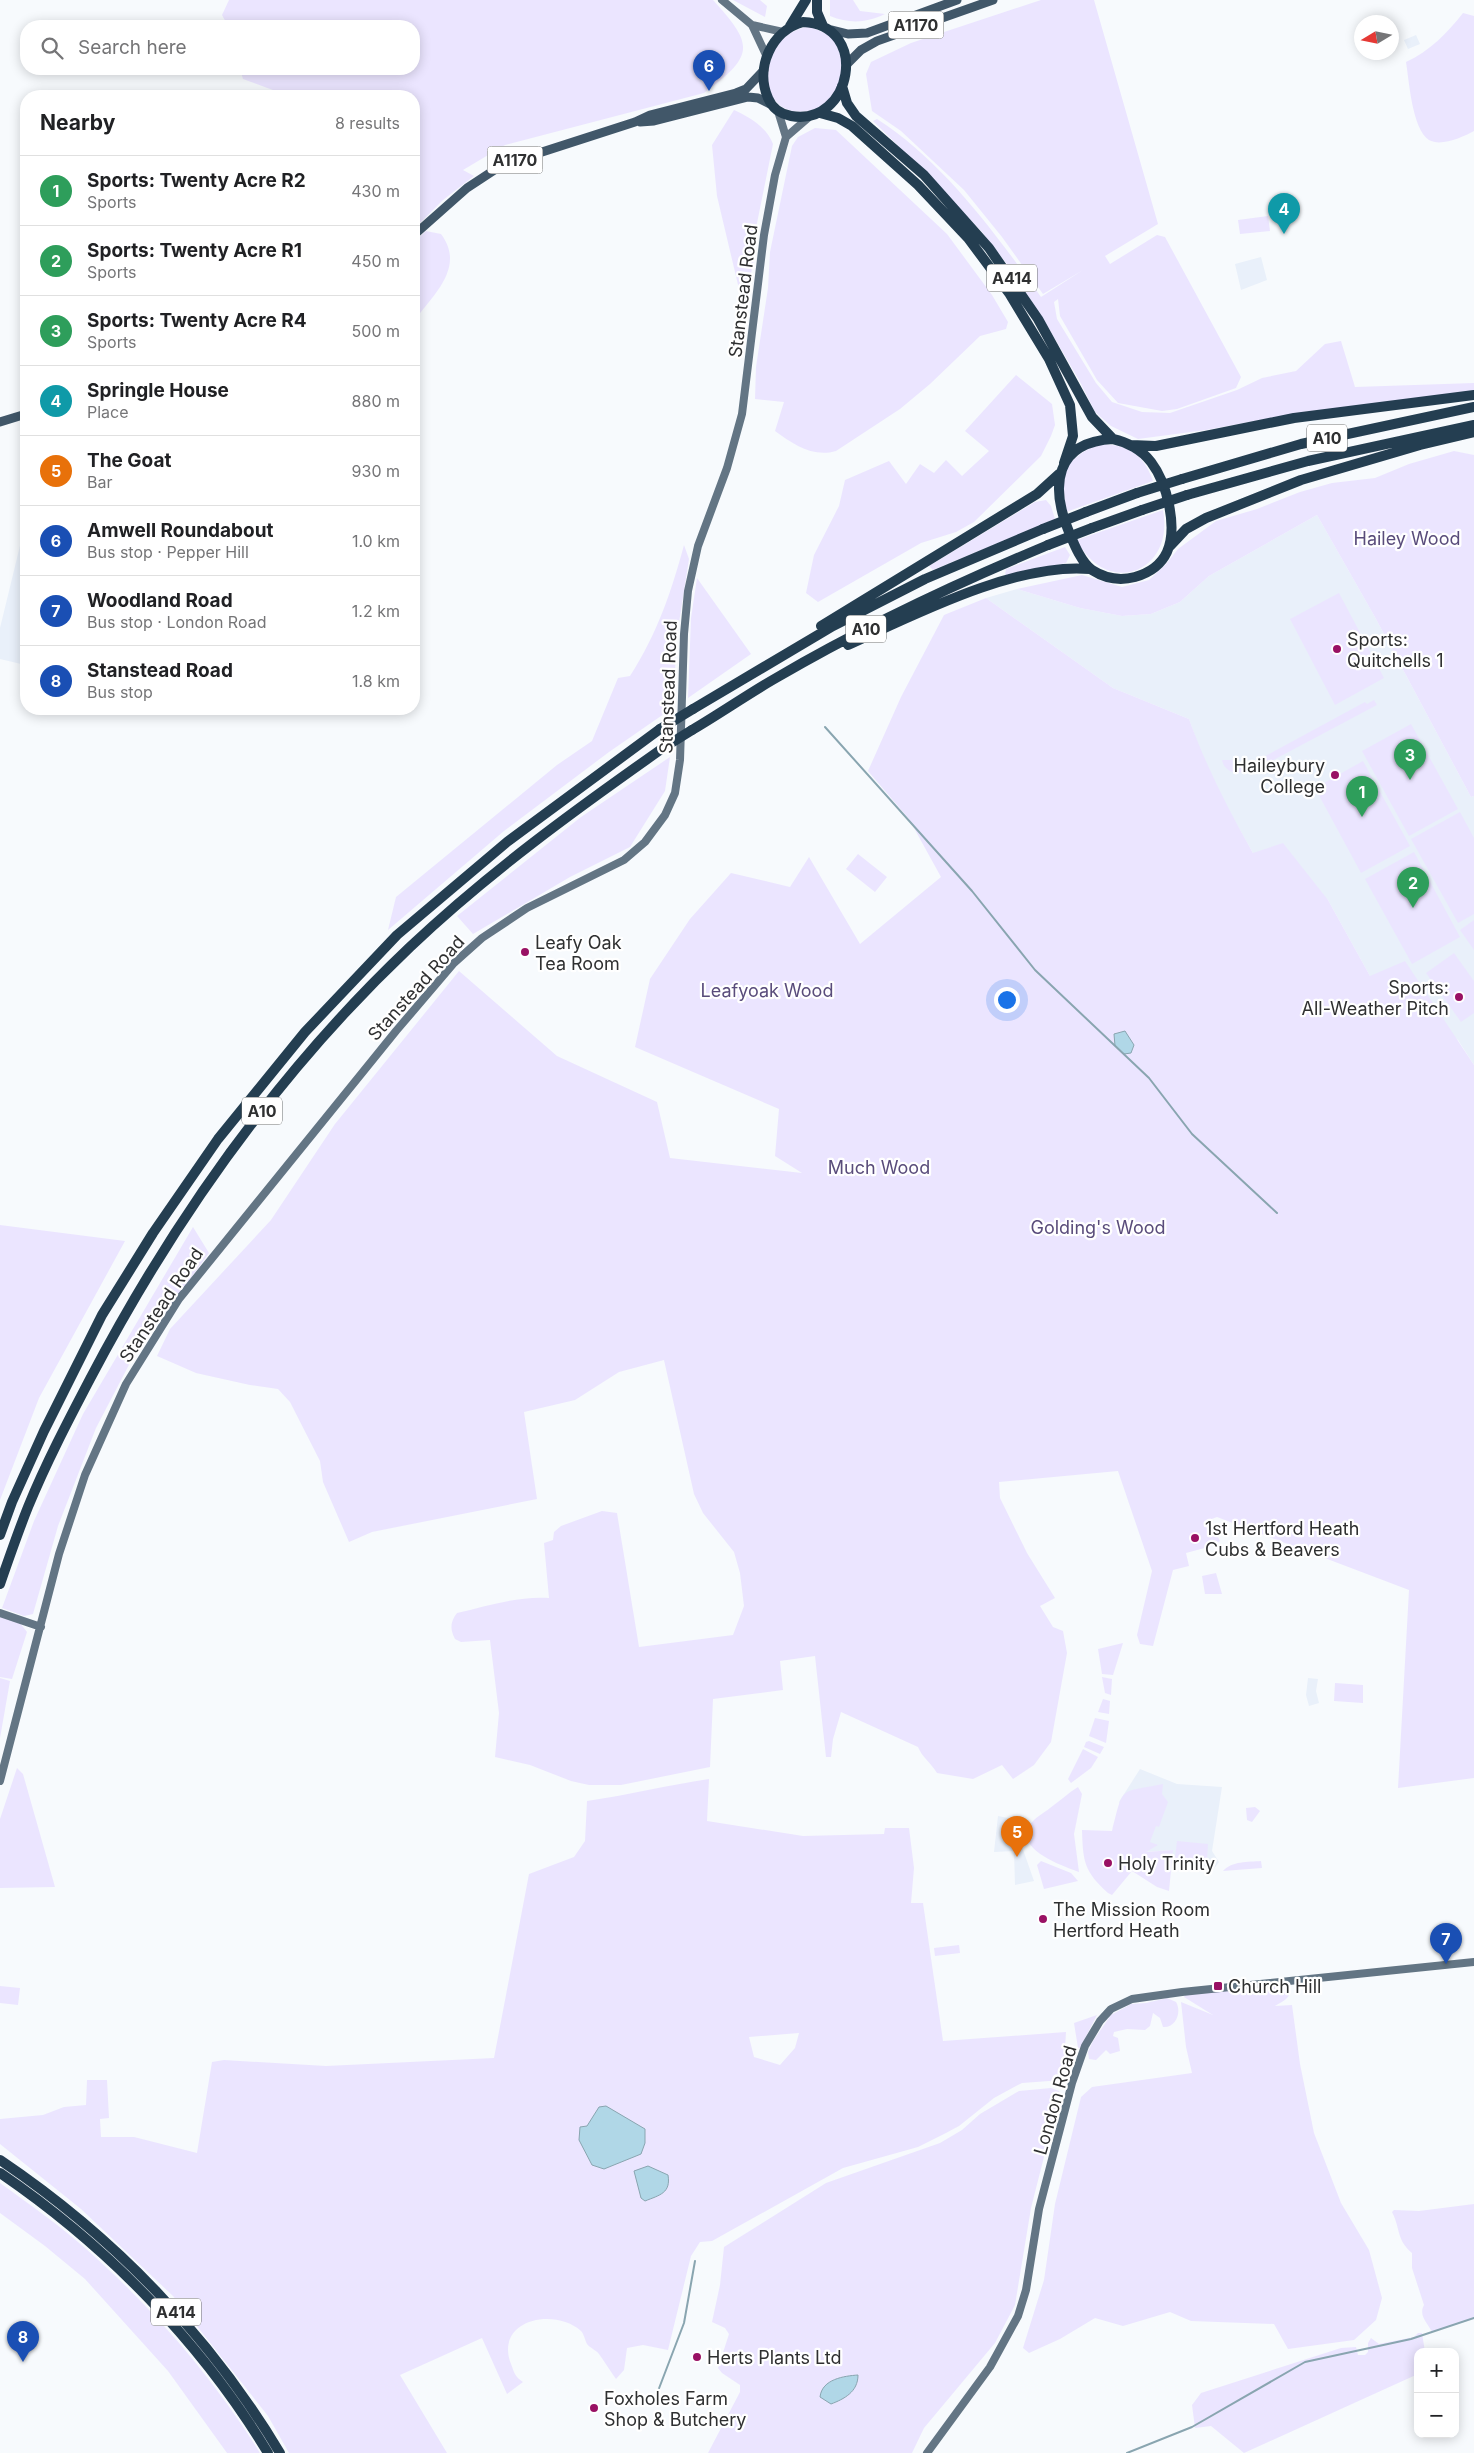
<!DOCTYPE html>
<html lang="en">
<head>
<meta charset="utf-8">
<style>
  body { margin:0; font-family:Inter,sans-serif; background:#f6f6f6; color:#202124 }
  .controls { position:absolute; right:15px; bottom:15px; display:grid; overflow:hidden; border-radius:10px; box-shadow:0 2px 12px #0003 }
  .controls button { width:45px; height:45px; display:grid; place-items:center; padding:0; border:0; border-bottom:1px solid #e0e0e0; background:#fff; color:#202124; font:25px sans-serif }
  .compass { position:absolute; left:1354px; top:15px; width:45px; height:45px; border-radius:50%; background:#fff; box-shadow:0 2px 12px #0003; rotate:260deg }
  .you { position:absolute; left:1006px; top:999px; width:18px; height:18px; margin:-12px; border:4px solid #fff; border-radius:50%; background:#1a73e8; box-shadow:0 0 0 8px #1a73e833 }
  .badge { display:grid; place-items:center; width:32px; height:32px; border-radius:50%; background:#991164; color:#fff; font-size:16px; font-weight:700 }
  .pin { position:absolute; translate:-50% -41px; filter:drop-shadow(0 1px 2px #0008) }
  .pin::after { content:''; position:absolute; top:26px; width:18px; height:15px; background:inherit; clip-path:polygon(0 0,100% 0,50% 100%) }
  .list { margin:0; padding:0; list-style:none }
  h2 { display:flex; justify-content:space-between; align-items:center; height:65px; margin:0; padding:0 20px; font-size:21px }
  h2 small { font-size:16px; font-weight:400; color:#757577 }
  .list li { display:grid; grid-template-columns:32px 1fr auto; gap:15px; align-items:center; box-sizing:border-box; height:70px; padding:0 20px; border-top:1px solid #e0e0e0 }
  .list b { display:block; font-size:19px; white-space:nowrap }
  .list p { margin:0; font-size:16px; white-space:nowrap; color:#757577 }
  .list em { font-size:16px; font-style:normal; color:#757577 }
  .icon { flex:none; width:28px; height:28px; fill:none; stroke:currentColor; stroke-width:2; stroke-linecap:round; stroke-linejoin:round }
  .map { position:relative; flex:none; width:1474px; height:2453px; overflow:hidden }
  .search { position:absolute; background:#fff; box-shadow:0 2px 12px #0003; left:20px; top:20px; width:400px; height:55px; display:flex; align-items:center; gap:12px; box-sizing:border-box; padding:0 18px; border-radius:20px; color:#757577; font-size:19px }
  .panel { position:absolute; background:#fff; box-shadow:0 2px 12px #0003; left:20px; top:90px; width:400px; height:625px; border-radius:20px }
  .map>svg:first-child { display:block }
</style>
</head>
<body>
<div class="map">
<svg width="1474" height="2453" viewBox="0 0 1474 2453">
  <rect width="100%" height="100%" fill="#f7fafd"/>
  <!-- built -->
  <path fill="#e9f0fa" d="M1416,35l4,9 -12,5 -4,-9z
    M1261,257l6,23 -26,10 -6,-26z
    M1317,515l59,104 95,178 3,-1v269l-16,-25 -88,-64 -42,-76 -75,-47 -26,-46 -26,-54 -12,-34 -76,-31 -127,-90 31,-9 63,19 42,8 29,-2 29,-12 29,-26z
    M26,521v166l-5,-23 -21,-5v-31z
    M1308,1678l10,1 -2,12 3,12 -10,3 -3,-11z
    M1140,1769l37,15 45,3 -10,64 7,11 -9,12 -38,-15v-9l-28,2 -25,-50z
    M998,1816l10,2 5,3 21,60 -19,4 -1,-34 -20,1z"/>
  <!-- green -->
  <path fill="#ebe5ff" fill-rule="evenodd" d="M229,0h484c41,45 42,55 -9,93l-199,52 -42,25 11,6 -31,24 -24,24h-5v-128h-125l-46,-17 -3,-10h174v-43h-186l-6,-11z
    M733,0h27l7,6 -2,11z
    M830,0h23l7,11 25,3c-19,9 -35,10 -55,2z
    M1041,0h53l64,224 -53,32 5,8 47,-29 8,2 76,140 -5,11 -59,21 -15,2 -44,-8 -21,-23 -37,-64 -2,-17 -4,3 3,17 39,64 16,19 30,10 28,1 67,-23 25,-12 34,-7 29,-27 16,-3 14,46 119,-4v10l-171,19 -97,18 -68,9 -27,-13 -16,-14 -16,-32 -31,-53 -35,-55 -31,-40 -52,-55 -57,-56 4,-2c67,43 118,114 164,178l42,-27 -40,24 -41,-57 -38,-47 -63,-59 -29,-20 -6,-37 5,-12 40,-19z
    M1463,13l11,3v115c-11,6 -33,16 -45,9 -17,-11 -20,-60 -23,-78 23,-10 42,-30 57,-49z
    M805,27h6l21,9c3,8 11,20 11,28 0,63 -90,65 -73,-2 5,-20 16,-29 35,-35z
    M734,110c15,7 33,17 39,34l-18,89 -1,26 -6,29 -6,4 -3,-3 -22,-93 -5,-51z
    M815,128l21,2 111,104 45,61 16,27 -2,7 -26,7 -50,48 -30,25 -64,42c-23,7 -43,-7 -61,-20l9,-29 -29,-3 1,-32 12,-79 2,-36 22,-106 6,-9z
    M1268,216l2,15 -30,3 -2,-14z
    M426,231l15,3c25,33 -8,61 -27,87v-79z
    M1016,375l36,29 3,21 -4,11 -10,20 -67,66 -18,10 -35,11 -103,59 -12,-9 8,-38 25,-49 6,-26 44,-19 17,23 14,-20 14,9 12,-13 16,16 27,-25 -24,-20z
    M1097,444c29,0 46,8 56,37l-87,31c-4,-40 -6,-48 31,-68z
    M1454,451l20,4v341l-3,1 -95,-178 -59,-104 -108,61 -29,26 -29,12 -29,2 -42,-8 -63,-19 65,-14 40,12 27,-7 17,-16 12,-15 38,-28 41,-12 43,-17 32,-9 43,-5 34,-14z
    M1046,500l5,6 4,13 -122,51 -4,-4 106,-64z
    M1163,510c12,63 -57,88 -86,30z
    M684,545l5,14 -13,83 -2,65 -65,45 -105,79 -116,99 8,-33 161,-132 35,-24 26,-63 12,-2c27,-42 41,-83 54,-131z
    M1065,547l5,8 -4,8 -59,13 -2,-1 1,-6z
    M697,578l54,76 -63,44 3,-80z
    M1339,593l45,85 -49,27 -45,-86z
    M986,598l127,90 76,31c17,47 39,90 64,134l30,-10 45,57 42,76 35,-15 69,104v713l-76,10 11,-198 -192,-73 -8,3 11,21 -8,5 -26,7 3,13 -16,4 -20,76 -13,-2 -3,-9 15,-64 -34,-100 -119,11 1,16 27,55 28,45 -15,8 13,21 10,4 4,22 -16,89 -17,23 -21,14 -11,-14 -29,14 -36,-6c-6,-10 -15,-16 -19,-26l-77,-35 -8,27 -2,18h-5l-11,-101 -35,5 3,29 -70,9 -3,68 -89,18h-32l-18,-4 -41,-16 -35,-8 4,-44 -9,-73 -29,2 -6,-3c-5,-10 -5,-17 2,-26 30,-7 60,-17 92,-15l-5,-55 9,-3 1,-8 7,-6 41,-15 15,2 22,134 94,-12 11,-29 -4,-33 -6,-21 -31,-39 -9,-19 -30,-134 -45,12 -44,28 -51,12 13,87 -165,33 -23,10 -26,-60 -3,-21 -30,-59 -12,-13 -28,-4 -54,-12 -39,-17 13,-27 101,-109 64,-96 124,-153 98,85 100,46 13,56 132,15 -27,-17 4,-47 -144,-62 15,-68 40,-60 41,-46 59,14 19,-30 51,87 81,-67 -32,-58 -41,-48 33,-74 43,-82z
    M1374,700l3,5 -115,61 -4,-6 107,-58 2,2z
    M1411,724l47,85 -49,27 -47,-85z
    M670,757l-5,34 -35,56 -60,30 -97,57 -16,-18 124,-99z
    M1222,760h11l16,7c-9,11 -25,5 -27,-7z
    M1363,761l47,85 -49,27 -46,-85z
    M1460,812l14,26v76l-16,9 -47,-84z
    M1414,852l46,85 -48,27 -47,-85z
    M858,854l29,23 -12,15 -29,-23z
    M1474,920v30l-14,-20z
    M1454,953l20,28v32l-13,9 -35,-49z
    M0,1225l125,16 -86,157 -39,102z
    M193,1227l16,26 -77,106 -36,69 -38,98 -25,88 -9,2 -22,-8 32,-87 49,-107z
    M1216,1573l6,21h-17l-3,-18z
    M0,1617l20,6 7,9 -15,47 -12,-2z
    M1123,1643l-10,32 -11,-1 -4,-25z
    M1102,1677l10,2 -1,16 -6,-2z
    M0,1678l10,3 -10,57z
    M1335,1683l28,2v18l-29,-2z
    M1103,1699l7,2 -1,13 -11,-2z
    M1095,1718l14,3 -3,22 -17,-7z
    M1089,1741l15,6 -4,7 -16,-7 2,-5z
    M1083,1749l15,8 -7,11 -20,15 -3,-4z
    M17,1768l6,6 32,113 -55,1v-69z
    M709,1779l-2,42 96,15 81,-2 1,-6h24l5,40 -3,35h12l20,138 123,-9 -3,48 -41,3 -6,3 -22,12 -35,28 -15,8 -26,13 -75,21 -131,73 -12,1 -9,14 -23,94 -25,-5 -16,3 -3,22 -8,9c-6,-8 -11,-17 -17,-25 -3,-4 -9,-6 -12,-10 -2,-4 -3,-10 -6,-13 -27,-24 -87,-11 -70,33 3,8 4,13 12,18l-16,12 -25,-56 -82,37 47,78h-158l-21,-37 -95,-120 -92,-87 -81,-65v-25l43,-4 21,-8 22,-2 1,-25h20l2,38 -9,1 1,18h33l63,16 15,-91 12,-2 102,6 168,-8 35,-184 45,-17 11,-16 2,-40c41,-6 81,-16 122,-22zM799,2033l-4,15 -15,17 -26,-8 -5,-20z
    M1163,1784l-1,10 6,8 -9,25 -3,-1 -6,16 8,3 -12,7 27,-2 -4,41 -12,-4 -25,-16 -20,24 -4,-2c-24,-22 -25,-31 -26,-63l30,1c12,-46 6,-38 51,-47z
    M1078,1787l4,7 -8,40 5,38c-15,-6 -65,-22 -49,-47 4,-7 14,-12 20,-17 10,-7 18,-15 28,-21z
    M1255,1807l5,4 -8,11 -5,-2 -1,-12z
    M1177,1841l31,3 -1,16 -32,-2z
    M1041,1861l30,12 7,8 -34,8 -7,-24z
    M1261,1861l1,7 -39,3c9,-10 25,-9 38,-10z
    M959,1945l1,8 -25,3 -1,-8z
    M1282,1984l7,2c3,13 -5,14 -14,20l17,-1 8,59 14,69 27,70 28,47 13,48 -6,22 -22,20 -66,9 -14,-25 -83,-3 -21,-9 -47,14 -28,-8 -35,21 -31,14 -6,-5 21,-68 11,-76 26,-107 11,-10 100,-14 -6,-26 -5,-45 32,13 -29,-18 2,-3 81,-6 5,-2 4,1z
    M0,1986l20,2 -2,17 -18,-2z
    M1167,1998l9,4c6,10 0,26 -13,25l-3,-9 -7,-5 -3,13 -5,4 -18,-1 -13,3 -1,4 5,2 2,13 -10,3 -4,-4 -10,10 -7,-1 -1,-7 5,-11 18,-26 20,-11 15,-1z
    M1097,2015l-17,33h-2l-4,-25z
    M1051,2088l8,3 1,3 -29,114 -16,97 -20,38 -71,85 -12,25h-204l32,-61v-7l-18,-12 -4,-5 11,-34 -4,-6 -13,-6 8,-37 4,-38 102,-64 114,-40 22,-13 18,-16 39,-23z
    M0,2183c29,21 58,41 85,65 67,59 128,129 175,205h-33l-59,-82 -83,-92 -40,-33 -45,-33z
    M1474,2204v115l-42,13c-4,-9 -14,-16 -8,-27l-12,-37v-15c-16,-14 -11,-23 -20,-41l2,-2 25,1z
    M1418,2333h4l3,19h-7v22l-174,79 -33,-27 -16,2 -3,-23 9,-12 140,-45 15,-1 2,8h7l3,-3v-9l3,-5 8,6 35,-7z"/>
  <!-- water -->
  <path fill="#b0d7e7" stroke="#89a5b0" d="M1125,1031l9,14 -3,8 -7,1 -9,-8 -1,-12z
    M606,2106l39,23v14l-4,11 -37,15 -12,-4 -13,-25 1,-13 7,-1 12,-19z
    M648,2166l20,9c3,18 -8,20 -23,26l-4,-3 -7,-27z
    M858,2375c0,17 -14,24 -27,29l-11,-7c2,-18 24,-21 38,-22z"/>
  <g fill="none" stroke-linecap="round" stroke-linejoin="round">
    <!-- stream -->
    <path stroke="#89a5b0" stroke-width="2" d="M825,727l147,164 63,79 114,108 43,56 85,79
      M658,2391l26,-68 11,-62
      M1127,2453l65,-26 113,-65 106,-23 63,-21"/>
    <!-- secondary -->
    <path stroke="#637584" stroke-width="8" d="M722,0l30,25 31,7
      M752,25l15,32
      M778,111l8,26
      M0,1613l41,14
      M0,1781l59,-227 26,-79 41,-91 53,-85 217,-268 58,-68 28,-25 45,-30 97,-48 21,-18 20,-27 10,-22 5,-33 4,-126 4,-43 10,-45 29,-78 15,-54 22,-179 11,-60 11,-38 22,-19
      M927,2453l63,-86 28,-51 8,-26 13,-81 33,-126 13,-37 15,-25 11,-12 21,-10 50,-7 292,-30"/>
    <!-- primary -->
    <path stroke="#415769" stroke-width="9" d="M832,30l16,4 19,-1 90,-33
      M847,64l14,-14 16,-9 116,-41
      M640,122l14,-1 94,-24 10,1 12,6
      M414,235l53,-47 35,-23 133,-43 15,-7 86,-22 10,-4 18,-19
      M0,422l26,-8"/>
    <!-- highway -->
    <path stroke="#243e51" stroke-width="10" d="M817,0v12l6,14
      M803,22c68,3 49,105 -12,94 -10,-2 -19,-8 -23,-18 -13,-30 3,-67 35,-76z
      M790,26l16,-26
      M842,86l5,17 9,13 68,59 65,73 49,71 54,98 21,22
      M820,113l18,5 14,8 66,59 50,53 41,55 40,66 21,46 3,31 -9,27
      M1113,439c14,3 29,11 38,23 16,21 27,65 16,90 -6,13 -18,21 -32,25 -15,4 -29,2 -43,-7 -11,-8 -18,-26 -23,-38 -19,-46 -14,-90 44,-93z
      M1131,445l25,1 138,-28 180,-23
      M1182,479l119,-35 173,-37
      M1187,495l121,-34 166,-36
      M1086,512l51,-19
      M1092,528l50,-18
      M1170,546l16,-17 20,-11 95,-38 119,-35 54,-13
      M821,626l216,-132 22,-20
      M848,645c66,-30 169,-83 242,-76
      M693,709l140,-83 92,-47 118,-50
      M692,730c29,-17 56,-36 84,-52 87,-51 179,-94 272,-133
      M0,1535l12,-33 32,-71 58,-116 51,-82 65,-94 87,-107 92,-97 110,-93 153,-113
      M0,1584c9,-26 18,-52 28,-77 18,-44 40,-86 62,-128 84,-160 188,-307 320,-432 78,-74 165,-137 253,-199
      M0,2160c113,76 210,176 280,293
      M0,2173c107,73 201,169 268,280"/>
    <!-- highway-bridge -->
    <path stroke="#243e51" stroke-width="10" d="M1137,493l45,-14
      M1142,510l45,-15
      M1043,529l43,-17
      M1048,545l44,-17
      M660,729l33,-20
      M663,748l29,-18"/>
  </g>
  <!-- markers -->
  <g fill="#991164" stroke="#fff" stroke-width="2">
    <circle cx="1337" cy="649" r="5"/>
    <circle cx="1335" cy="775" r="5"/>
    <circle cx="525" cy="952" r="5"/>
    <circle cx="1459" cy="997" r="5"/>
    <circle cx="1195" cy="1538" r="5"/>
    <circle cx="1108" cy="1863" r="5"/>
    <circle cx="1043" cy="1919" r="5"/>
    <rect x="1213" y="1981" width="10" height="10" rx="2.5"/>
    <circle cx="697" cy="2357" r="5"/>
    <circle cx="594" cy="2408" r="5"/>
  </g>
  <g text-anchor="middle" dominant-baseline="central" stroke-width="4.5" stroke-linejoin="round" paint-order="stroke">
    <!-- shield labels -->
    <g fill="#fff" stroke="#6d6e6f" stroke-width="1">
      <rect x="888.5" y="11.5" width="55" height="27" rx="4"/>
      <rect x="487.5" y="146.5" width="55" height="27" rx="4"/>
      <rect x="987" y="264.5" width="50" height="27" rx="4"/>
      <rect x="1307" y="424.5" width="40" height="27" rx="4"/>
      <rect x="846" y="615.5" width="40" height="27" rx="4"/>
      <rect x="242" y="1097.5" width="40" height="27" rx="4"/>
      <rect x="151" y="2298.5" width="50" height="27" rx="4"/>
    </g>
    <g font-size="16" font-weight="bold" fill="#2f3031">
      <text x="916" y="25">A1170</text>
      <text x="515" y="160">A1170</text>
      <text x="1012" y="278">A414</text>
      <text x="1327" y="438">A10</text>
      <text x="866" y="629">A10</text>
      <text x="262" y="1111">A10</text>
      <text x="176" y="2312">A414</text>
    </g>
    <!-- street labels -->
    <g font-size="18" fill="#2f3031" stroke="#fff">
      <text transform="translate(743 291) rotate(-83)">Stanstead Road</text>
      <text transform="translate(668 687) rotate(-88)">Stanstead Road</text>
      <text transform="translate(416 988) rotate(-48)">Stanstead Road</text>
      <text transform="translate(161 1305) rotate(-56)">Stanstead Road</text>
      <text transform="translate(1055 2100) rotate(-74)">London Road</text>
    </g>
    <!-- park labels -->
    <g font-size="18" fill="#594c7b" stroke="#fff">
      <text x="1407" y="538">Hailey Wood</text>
      <text x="767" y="990">Leafyoak Wood</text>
      <text x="879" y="1167">Much Wood</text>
      <text x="1098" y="1227">Golding's Wood</text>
    </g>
    <!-- poi labels -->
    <g font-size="18" fill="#2f3031" stroke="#fff" text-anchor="start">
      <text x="1347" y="639">Sports:<tspan x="1347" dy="21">Quitchells 1</tspan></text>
      <text x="1325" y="765" text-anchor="end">Haileybury<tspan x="1325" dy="21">College</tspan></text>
      <text x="535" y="942">Leafy Oak<tspan x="535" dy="21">Tea Room</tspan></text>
      <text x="1449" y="987" text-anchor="end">Sports:<tspan x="1449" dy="21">All-Weather Pitch</tspan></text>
      <text x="1205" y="1528">1st Hertford Heath<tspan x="1205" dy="21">Cubs &amp; Beavers</tspan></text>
      <text x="1118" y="1863">Holy Trinity</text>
      <text x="1053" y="1909">The Mission Room<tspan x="1053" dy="21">Hertford Heath</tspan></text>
      <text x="1228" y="1986">Church Hill</text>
      <text x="707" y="2357">Herts Plants Ltd</text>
      <text x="604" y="2398">Foxholes Farm<tspan x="604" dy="21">Shop &amp; Butchery</tspan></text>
    </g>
  </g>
</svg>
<div class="controls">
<button>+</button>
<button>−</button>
</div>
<svg class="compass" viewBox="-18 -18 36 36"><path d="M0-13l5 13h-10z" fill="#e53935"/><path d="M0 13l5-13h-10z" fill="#757577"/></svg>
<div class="you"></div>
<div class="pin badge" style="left:1362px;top:817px;background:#2e9e5b">1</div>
<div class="pin badge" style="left:1413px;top:908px;background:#2e9e5b">2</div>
<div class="pin badge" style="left:1410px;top:780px;background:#2e9e5b">3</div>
<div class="pin badge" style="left:1284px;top:234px;background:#0f9aa8">4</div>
<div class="pin badge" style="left:1017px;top:1857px;background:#e8710a">5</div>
<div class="pin badge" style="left:709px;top:91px;background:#1a4fb4">6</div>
<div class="pin badge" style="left:1446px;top:1964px;background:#1a4fb4">7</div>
<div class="pin badge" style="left:23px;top:2362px;background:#1a4fb4">8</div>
<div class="search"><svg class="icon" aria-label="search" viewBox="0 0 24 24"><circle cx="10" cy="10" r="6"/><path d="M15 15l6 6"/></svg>Search here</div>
<section class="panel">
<h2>Nearby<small>8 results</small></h2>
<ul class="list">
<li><span class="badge" style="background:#2e9e5b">1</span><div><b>Sports: Twenty Acre R2</b><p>Sports</p></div><em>430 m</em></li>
<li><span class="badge" style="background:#2e9e5b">2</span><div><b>Sports: Twenty Acre R1</b><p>Sports</p></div><em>450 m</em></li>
<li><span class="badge" style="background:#2e9e5b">3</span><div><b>Sports: Twenty Acre R4</b><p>Sports</p></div><em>500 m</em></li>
<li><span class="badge" style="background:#0f9aa8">4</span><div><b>Springle House</b><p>Place</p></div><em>880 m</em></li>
<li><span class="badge" style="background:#e8710a">5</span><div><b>The Goat</b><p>Bar</p></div><em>930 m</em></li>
<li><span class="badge" style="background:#1a4fb4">6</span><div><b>Amwell Roundabout</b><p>Bus stop · Pepper Hill</p></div><em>1.0 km</em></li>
<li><span class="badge" style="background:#1a4fb4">7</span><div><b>Woodland Road</b><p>Bus stop · London Road</p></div><em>1.2 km</em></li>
<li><span class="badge" style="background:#1a4fb4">8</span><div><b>Stanstead Road</b><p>Bus stop</p></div><em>1.8 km</em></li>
</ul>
</section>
</div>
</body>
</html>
